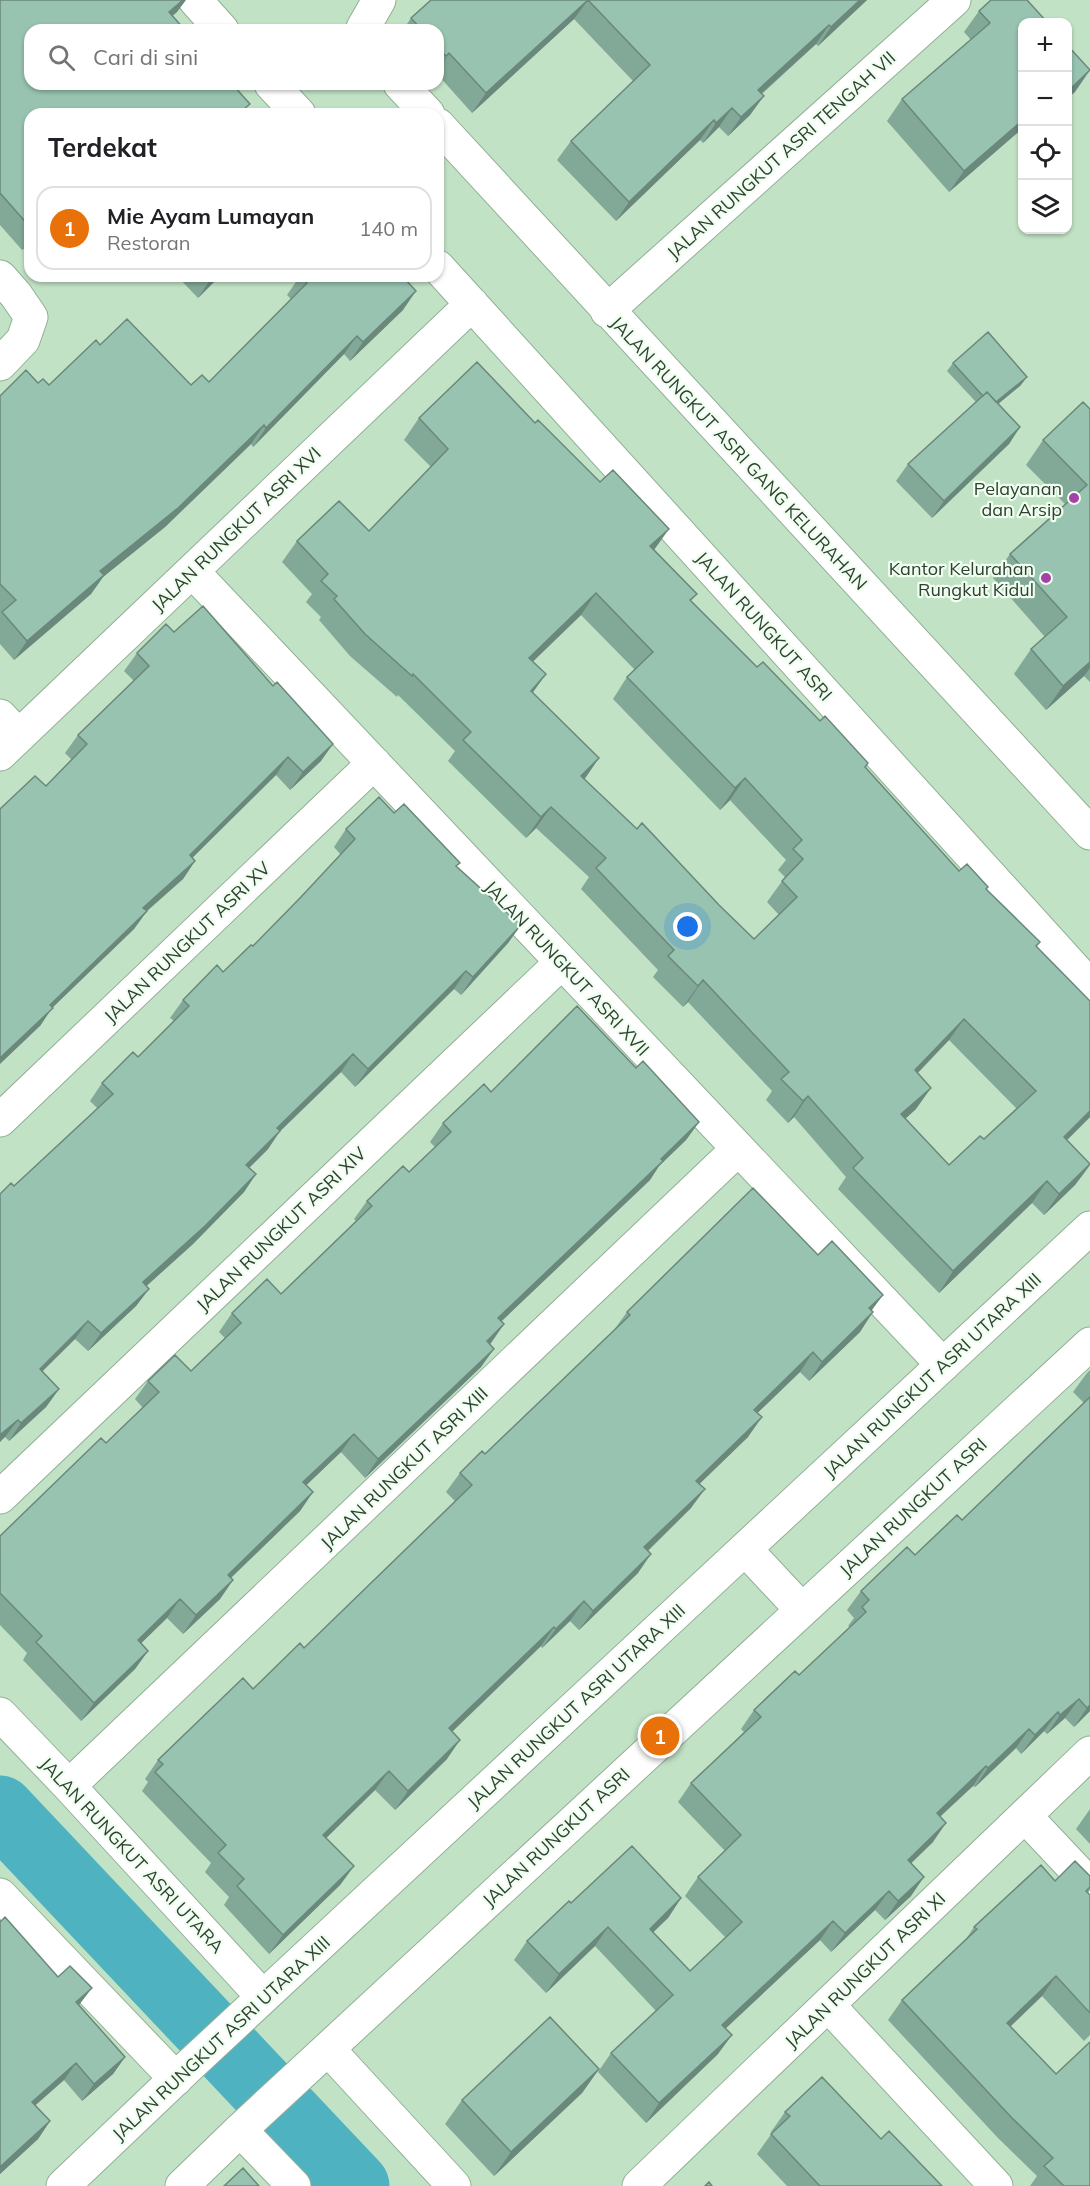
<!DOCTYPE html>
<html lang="id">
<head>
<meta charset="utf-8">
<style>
  body { margin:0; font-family:Mulish,sans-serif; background:#f6f6f6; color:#202124 }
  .controls { position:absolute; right:18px; top:18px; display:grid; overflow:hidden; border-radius:12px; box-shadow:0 2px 4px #0004 }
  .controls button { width:54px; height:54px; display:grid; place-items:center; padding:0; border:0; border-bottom:2px solid #e0e0e0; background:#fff; color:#202124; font:30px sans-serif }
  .you { position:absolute; left:688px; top:927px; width:21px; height:21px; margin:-15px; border:4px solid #fff; border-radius:50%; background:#1a73e8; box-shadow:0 0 0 9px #1a73e833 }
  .badge { display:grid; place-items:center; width:39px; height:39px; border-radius:50%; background:#a642a7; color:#fff; font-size:20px; font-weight:700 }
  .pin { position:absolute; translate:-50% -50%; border:3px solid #fff; box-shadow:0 2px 6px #0006 }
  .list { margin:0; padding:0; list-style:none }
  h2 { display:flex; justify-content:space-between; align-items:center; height:78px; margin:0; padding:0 24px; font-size:26px }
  h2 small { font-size:20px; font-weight:400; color:#757577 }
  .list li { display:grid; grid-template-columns:39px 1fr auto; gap:18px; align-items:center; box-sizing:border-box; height:84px; margin:0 12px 12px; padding:0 12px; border:2px solid #e0e0e0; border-radius:18px }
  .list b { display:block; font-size:22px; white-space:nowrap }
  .list p { margin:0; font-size:20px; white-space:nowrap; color:#757577 }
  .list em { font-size:20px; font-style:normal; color:#757577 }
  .icon { flex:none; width:33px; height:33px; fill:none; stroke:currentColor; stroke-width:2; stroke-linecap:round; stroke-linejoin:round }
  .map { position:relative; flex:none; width:1090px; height:2186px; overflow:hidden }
  .search { position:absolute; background:#fff; box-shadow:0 2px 4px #0004; left:24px; top:24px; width:420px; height:66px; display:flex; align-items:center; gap:15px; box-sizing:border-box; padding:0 21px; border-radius:18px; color:#757577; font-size:22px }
  .panel { position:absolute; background:#fff; box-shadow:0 2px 4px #0004; left:24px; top:108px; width:420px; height:174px; border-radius:18px }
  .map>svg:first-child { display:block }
</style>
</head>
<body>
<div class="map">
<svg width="1090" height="2186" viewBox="0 0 1090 2186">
  <rect width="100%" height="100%" fill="#c2e2c5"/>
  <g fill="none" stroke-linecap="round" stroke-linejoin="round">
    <!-- river -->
    <path stroke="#4fb2c0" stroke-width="69" d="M0,1810l355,376"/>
    <!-- minor casing -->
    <g stroke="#91b094" stroke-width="35">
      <path id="minor" d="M195,0l27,30
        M364,30l-1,-2 16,-28
        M271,84l28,30
        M400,84l28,30
        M438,125l652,708
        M438,267l652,719
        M0,277l16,18 15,22 -8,23 -23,24
        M607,311l347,-311
        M192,571l751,794
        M0,716l19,20
        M0,754l472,-450
        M0,1120l374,-357
        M0,1497l562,-535
        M745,1549l57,61
        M0,1714l69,72 194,211
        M69,1786l669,-637
        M1025,1816l65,69
        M0,1895l176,184
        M828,2005l168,181
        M328,2049l126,137
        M240,2130l54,56
        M63,2186l126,-120 901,-838
        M182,2186l58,-56 850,-786
        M639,2186l451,-433"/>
    </g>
    <!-- minor -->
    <use href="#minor" stroke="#fff" stroke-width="33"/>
  </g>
  <!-- wall -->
  <path fill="#82a897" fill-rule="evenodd" d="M0,0l177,12 -147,102v129l-8,7 -22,-25z
    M431,0h436l-49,46 -2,-2 -54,50 -12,21 -22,21 -9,-9 -16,16 -3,-3 -84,81 -59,-61 14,-19 62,-60 -59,-62 -102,94 -34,-38v-45h-35l8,-12z
    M979,11l44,11v106l-74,64 -62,-71 15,-22 69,-59 -7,-8z
    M177,276h43l-22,22z
    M300,276l105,3 -2,31 -53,51 -6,-7 -91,93 -2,-3 -86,83 -62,50 -12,17 -77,66 -14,-16v-248l38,-13 11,2 51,-40 91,40 18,-3 82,-83 -4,-4z
    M953,363l68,22 -23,19 22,23 -11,17 -77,74 -36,-37 12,-17 68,-62 -29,-31z
    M1090,409v273l-6,-6 -38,34 -32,-36 17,-25 14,-12 -52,-59 17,-24 55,-50 -39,-39 17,-25z
    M419,418l235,131 43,45 -6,7 66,66 63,54 48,42 -3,4 94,104 27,18 54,53 -4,4 54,55v116l-23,23 23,25 -15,20 -31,30 -12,-12 -93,90 -101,-104 8,-12 -52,-60 -6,6 -22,-23 6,-9 -84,-89 -5,5 -30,-30 5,-7 -77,-81 8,-12 -53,-49 -10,10 -78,-77 7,-10 -57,-56 -1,2 -47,-41 -31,-36 2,-3 -15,-15 6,-8 -30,-32 15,-21 72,-10 62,-64 -27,-27zM581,615l54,55 -8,7 -14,22 107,111 10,-10 56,60 -8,10 7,7 -18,25 12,13 -25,24 -170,-160 -51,-87 -1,-30zM949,1040l68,69 -33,30 -35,26 -44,-46 11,-10 2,-36z
    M174,632l147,129 -31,29 -14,-15 -84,83 3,3 -12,18 -36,32 -13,18 -82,79 -12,18 6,-240 26,-26 -7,-7 13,-18 56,-54 -10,-10 13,-18z
    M394,813l63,54 64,58 -13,18 -47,52 -7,-6 -99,98 -14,-15 -61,59 -12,18 -19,19 7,6 -12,18 -51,52 -47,42 3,3 -13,17 -48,45 -13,-12 -33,33 17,17 -13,18 -37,34 -4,-4 9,-251 84,-77 -8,-8 12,-18 36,-26 36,-36 -4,-3 13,-18 40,-28 30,-26 88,-91 -7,-8 12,-18z
    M636,1068l63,54 -13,18 -27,26 -9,14 -149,141 3,3 -14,20 -9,23 -116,111 -24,-26 -35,33 7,7 -13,19 -69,67 2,2 -13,19 -37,35 -16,-16 -26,25 7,8 -13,18 -54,52 -58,-61 4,-7 -27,-28v-89l106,-93 37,-35 -8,-9 13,-18 43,-10 34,-33 -6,-6 13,-19 49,-19 75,-73 -2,-2 13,-18 42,-29 26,-25 -5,-5 13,-19 48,-31z
    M872,1311l-12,21 -51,49 -9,-9 -43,41 -9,24 -49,47 -8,24 -43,43 -10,22 -59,57 -9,-9 -28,27 -1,-2 -89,86 -5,27 -52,51 -20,-20 -49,48 28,28 -14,19 -71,69 -45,-49 5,-8 -24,-25 6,-9 -69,-72 6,-9 -3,-3 13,-19 95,-71 51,-41 151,-147 -9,-9 14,-19 25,-19 129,-124 13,-18z
    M1090,1370v341l-16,16 -9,-9 -18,16 -3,-3 -23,23 -5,-6 -41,39 -2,-1 -33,31 -7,25 -22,21v33l-26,24 -10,-10 -44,42 -11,-12 -95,89 -7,25 -72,69 -48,-51 13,-19 45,-42 -61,-65 -49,47 -32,-33 13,-19 44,-38 110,-5 -13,20 -15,14 37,39 36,-33 -41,-42 13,-19 27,-26 -47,-49 13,-19 53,-51 -3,-3 13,-19 45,-35 51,-48 -2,-1 6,-8 -7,-8 14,-19 54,-36 47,-35 122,-117 -11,-11 14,-19z
    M1090,1809v35l-14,-15z
    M1090,1876v14l-2,3 2,2v140l-6,6 -42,-45 -32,31 80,159h-60l7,-10 -39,-38 -110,-118 14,-20 64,-61 8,-12 81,-46z
    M0,1922l79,83 46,52 -12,17 -31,27 -18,-21 -29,25 15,16 -12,18 -38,35z
    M599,2069l-17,24 -88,83 -49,-52 17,-24z
    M785,2112l96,27 61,47h-155l-30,-32 15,-21 -1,-1z"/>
  <!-- shaded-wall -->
  <path fill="#6a887b" d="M183,0h3l-9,12 -20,18 12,-18z
    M588,0l-14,19 -102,94 14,-20z
    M860,0h7l-49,46 13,-19z
    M829,25l-13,19 -72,65 14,-19z
    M449,53l-11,16v-2z
    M1090,70l-15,22 -7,6v-7z
    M764,96l-14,19 -22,21 13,-19z
    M732,108l-13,19 -16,16 13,-20z
    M714,120l-14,20 -84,81 13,-19z
    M1023,120v8l-74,64 15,-21z
    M30,239v4l-8,7z
    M214,276h6l-22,22 12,-18z
    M416,291l-13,19 -53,51 13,-19z
    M357,336l-13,18 -91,93 13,-19z
    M1027,377l-6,8 -35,29 6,-8z
    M264,425l-13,19 -86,83 -62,50 -12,17 -77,66 13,-19 73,-70z
    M1020,427l-11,17 -77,74 12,-17z
    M669,529l-15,21 -4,-4z
    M596,593l-15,22 -67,65 15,-22z
    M1090,662v6l-6,8 -38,34 17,-24z
    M546,674l-15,21v-4z
    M333,744l-12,17 -31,29 13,-18z
    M288,757l-12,18 -99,98 13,-18z
    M599,758l-15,22 -3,-4z
    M745,778l-15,22 -10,10 15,-22z
    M551,807l-15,21 -10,10 15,-21z
    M195,861l-12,18 -52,46 12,-17z
    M147,911l-13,18 -82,79 -12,18 -40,38v-6l50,-53z
    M521,925l-13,18 -47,52 12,-18z
    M466,971l-12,18 -99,98 13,-18z
    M703,980l-15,22 -5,5 15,-21z
    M964,1019l-15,21 -49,51 15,-21z
    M353,1054l-12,18 -76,74 12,-18z
    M931,1088l-15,21 -30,27 15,-22z
    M808,1096l-14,21 -6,6 15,-22z
    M1090,1111v6l-41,41 15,-21z
    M699,1122l-13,18 -27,26 -9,14 -165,157 13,-19z
    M280,1131l-12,18 -34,34 12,-18z
    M1090,1165l-15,20 -31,30 15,-21z
    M256,1174l-12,18 -51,52 -62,56 12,-18z
    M1047,1181l-15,22 -93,90 14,-22z
    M149,1289l-13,17 -48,45 13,-18z
    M883,1295l-14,19v-6z
    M873,1312l-13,20 -51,49 13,-19z
    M88,1321l-13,18 -48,47 13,-17z
    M504,1324l-13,19 -17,16 13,-18z
    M494,1349l-13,18 -116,111 13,-19z
    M813,1352l-13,20 -59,57 13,-19z
    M59,1389l-13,18 -37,34 12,-18z
    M762,1417l-14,20 -65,63 13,-19z
    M18,1420l-13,17 -5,5v-7z
    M354,1434l-13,18 -51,49 13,-19z
    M705,1489l-14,19 -60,59 13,-20z
    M313,1492l-13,19 -85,82 13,-18z
    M651,1554l-13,19 -59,57 14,-19z
    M233,1580l-13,19 -37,35 13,-19z
    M180,1599l-13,19 -42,41 13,-19z
    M584,1601l-14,20 -28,27 14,-19z
    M554,1627l-13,19 -106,102 14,-20z
    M148,1651l-13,18 -54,52 13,-18z
    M1079,1699l-14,19 -18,16 13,-19z
    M1090,1705v6l-16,16 13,-19z
    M1058,1712l-14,19 -23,23 14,-19z
    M1029,1729l-13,19 -41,39 13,-19z
    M460,1740l-13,19 -52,51 13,-19z
    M986,1766l-13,20 -50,46 14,-19z
    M389,1771l-14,19 -65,64 13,-19z
    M946,1823l-13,19 -38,37 13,-19z
    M354,1866l-14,19 -71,69 14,-19z
    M924,1877l-13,19 -26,24 13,-19z
    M889,1891l-14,19 -44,42 14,-19z
    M681,1898l-13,20 -31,30 13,-19z
    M833,1921l-13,19 -111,104 13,-19z
    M608,1927l-13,19 -49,47 13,-19z
    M1056,1976l-14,20 -49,47 14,-20z
    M92,1988l-13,17 -3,-3z
    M732,2035l-14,19 -72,69 13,-20z
    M125,2057l-12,17 -31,27 12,-17z
    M76,2063l-12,17 -44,39 12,-17z
    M599,2069l-17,24 -88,83 17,-24z
    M50,2121l-12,18 -38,35v-7z"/>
  <!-- building -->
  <path fill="#97c3b0" stroke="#6a887b" stroke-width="1.5" fill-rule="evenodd" d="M0,0h183l-14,12 16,18h-155v54h202l18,20 -6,5 5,5h-219v113l-30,-34z
    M431,0h429l-29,27 -2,-2 -71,65 6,6 -23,21 -9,-9 -16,15 -2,-3 -85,82 -58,-61 79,-76 -62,-65 -102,93 -37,-40 -3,3 -8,-8v-18h-16l-11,-12z
    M991,0h36l20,22h-24v98l-59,51 -62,-72 88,-76 -11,-12z
    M1068,46l22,24 -22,21z
    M206,276h8l-4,4z
    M300,276h104l-1,1 13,14 -53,51 -6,-6 -91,92 -2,-3 -86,83 -78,63 4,4 -77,66 -25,-29 14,-12 -16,-16v-188l26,-26 12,13 5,-4 6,6 47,-45 4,5 27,-26 64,66 11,-10 7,7 98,-99z
    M988,332l39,45 -31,25 -9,-10 -4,4 -30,-33z
    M477,362l58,61 3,-3 62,62 13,-12 56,59 -19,17 47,48 -7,6 67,67 6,-5 57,59 5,-5 43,47 -3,4 94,104 8,-7 21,23 -2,2 54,53 -4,4 54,55v110l-26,26 26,27 -31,30 -12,-13 -94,90 -100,-103 10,-10 -55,-62 -5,5 -22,-22 8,-7 -86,-92 -5,6 -30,-30 6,-6 -78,-82 10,-10 -55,-51 -10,10 -78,-77 8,-8 -58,-58 -1,2 -47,-42 -31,-35 3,-3 -16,-15 7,-7 -31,-33 42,-40 30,30 79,-82 -29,-31zM596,593l57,59 -26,25 108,111 10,-10 57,62 -9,9 10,10 -21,22 15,16 -43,42 -35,-34 -77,-82 -5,6 -56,-53 18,-18 -68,-67 15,-17 -17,-16zM964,1019l72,72 -52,48 -4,-3 -31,29 -48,-51 30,-26 -16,-18z
    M987,392l33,35 -76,74 -36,-37z
    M1083,402l7,7v253l-27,24 -32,-37 36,-32 -57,-63 77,-69 -44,-45z
    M203,606l70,80 4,-4 56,62 -30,28 -15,-15 -98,98 5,6 -52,47 4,3 -97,94 3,3 -53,50v-249l35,-33 11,10 41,-42 -9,-9 71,-69 -12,-13 29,-29 8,8z
    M379,797l15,16 10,-9 56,59 -4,3 65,59 -48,52 -7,-6 -98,98 -15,-15 -76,74 3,3 -34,34 10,9 -51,52 -62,56 6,7 -48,44 -13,-12 -48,48 19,20 -38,34 -3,-3 -18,15v-241l11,-11 3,3 99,-92 -11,-11 31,-31 5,5 51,-51 -6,-6 34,-35 6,7 28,-27 2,1 48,-49 54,-58 -9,-10z
    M577,1006l59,62 7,-7 56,61 -38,37 2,2 -165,157 6,6 -17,17 7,8 -116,110 -24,-25 -51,48 10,10 -85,83 5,5 -37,35 -16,-16 -42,41 10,11 -54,52 -58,-61 6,-6 -42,-43v-57l101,-98 5,5 53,-51 -11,-11 27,-26 16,16 50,-48 -9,-10 35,-34 14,15 91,-88 -5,-5 36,-35 6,6 42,-40 -8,-9 41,-39 7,8z
    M753,1188l65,67 14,-14 51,54 -14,13 4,4 -51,50 -9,-10 -59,58 8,7 -66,64 9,8 -61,58 7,7 -58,57 -9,-10 -28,28 -2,-2 -105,101 11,12 -52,51 -19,-20 -66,64 31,31 -71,69 -46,-49 7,-7 -26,-26 8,-8 -71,-73 8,-8 -5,-4 85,-82 10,11 47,-46 4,5 168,-163 -12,-12 22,-22 3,3 145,-139 -3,-3z
    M1090,1397v308l-3,3 -8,-9 -19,16 -2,-3 -23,23 -6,-6 -41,39 -2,-2 -49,47 9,10 -38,37 16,17 -26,24 -9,-10 -44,42 -12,-12 -111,104 10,10 -73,68 -48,-50 62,-58 -65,-68 -49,47 -32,-33 42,-40 2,2 61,-57 49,52 -31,31 40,42 52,-49 -44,-45 43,-42 -50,-52 70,-66 -7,-7 41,-39 4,4 67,-63 -4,-5 7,-7 -8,-9 46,-44 8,8 42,-40 5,5z
    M1075,1861l15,15v11l-4,4 4,4v118l-34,-37 -49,47 49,51 34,-32v144h-26l-20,-20 9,-8 -41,-40 -110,-118 75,-71 -3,-2 67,-62 14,16z
    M5,1917l53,60 12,-11 22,22 -16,14 49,55 -31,27 -18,-21 -44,39 18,19 -50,46v-245z
    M550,2017l49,52 -88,83 -49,-52z
    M822,2077l59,62 8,-8 53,55h-122l-49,-52 19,-18 -5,-4z
    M243,2168l16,18h-35z
    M709,2182l3,4h-7z"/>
  <!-- markers -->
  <g fill="#a642a7" stroke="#eefeef" stroke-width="2">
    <circle cx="1074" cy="498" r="6"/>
    <circle cx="1046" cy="578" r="6"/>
  </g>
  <g text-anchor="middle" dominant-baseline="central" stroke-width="4.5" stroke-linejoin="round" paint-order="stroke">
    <!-- street labels -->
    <g font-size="18" fill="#323f33" stroke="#eefeef">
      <text transform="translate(781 155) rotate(-42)">JALAN RUNGKUT ASRI TENGAH VII</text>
      <text transform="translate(739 453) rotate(47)">JALAN RUNGKUT ASRI GANG KELURAHAN</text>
      <text transform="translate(236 529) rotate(-44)">JALAN RUNGKUT ASRI XVI</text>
      <text transform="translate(764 626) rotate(48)">JALAN RUNGKUT ASRI</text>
      <text transform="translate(187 942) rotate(-44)">JALAN RUNGKUT ASRI XV</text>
      <text transform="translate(567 968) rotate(47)">JALAN RUNGKUT ASRI XVII</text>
      <text transform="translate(281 1229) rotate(-44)">JALAN RUNGKUT ASRI XIV</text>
      <text transform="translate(932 1375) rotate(-43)">JALAN RUNGKUT ASRI UTARA XIII</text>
      <text transform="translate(404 1468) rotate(-44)">JALAN RUNGKUT ASRI XIII</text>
      <text transform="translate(913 1507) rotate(-43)">JALAN RUNGKUT ASRI</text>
      <text transform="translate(576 1706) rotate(-43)">JALAN RUNGKUT ASRI UTARA XIII</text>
      <text transform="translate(556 1837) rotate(-43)">JALAN RUNGKUT ASRI</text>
      <text transform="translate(132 1855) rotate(47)">JALAN RUNGKUT ASRI UTARA</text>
      <text transform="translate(865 1970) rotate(-44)">JALAN RUNGKUT ASRI XI</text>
      <text transform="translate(221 2038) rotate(-43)">JALAN RUNGKUT ASRI UTARA XIII</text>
    </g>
    <!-- poi labels -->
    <g font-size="18" fill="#323f33" stroke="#eefeef" text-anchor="end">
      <text x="1062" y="488">Pelayanan<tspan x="1062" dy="21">dan Arsip</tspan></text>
      <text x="1034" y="568">Kantor Kelurahan<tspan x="1034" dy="21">Rungkut Kidul</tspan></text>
    </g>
  </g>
</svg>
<div class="controls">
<button>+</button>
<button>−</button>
<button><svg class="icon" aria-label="locate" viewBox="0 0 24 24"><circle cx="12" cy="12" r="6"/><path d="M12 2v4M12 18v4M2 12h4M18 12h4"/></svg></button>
<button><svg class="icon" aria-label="layers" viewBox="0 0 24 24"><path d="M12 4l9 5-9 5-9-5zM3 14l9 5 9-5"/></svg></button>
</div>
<div class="you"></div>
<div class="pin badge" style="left:660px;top:1736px;background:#e8710a">1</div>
<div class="search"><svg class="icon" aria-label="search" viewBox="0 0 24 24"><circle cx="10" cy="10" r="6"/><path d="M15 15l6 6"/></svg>Cari di sini</div>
<section class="panel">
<h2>Terdekat<small></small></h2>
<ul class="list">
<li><span class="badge" style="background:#e8710a">1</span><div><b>Mie Ayam Lumayan</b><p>Restoran</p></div><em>140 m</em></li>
</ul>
</section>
</div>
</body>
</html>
